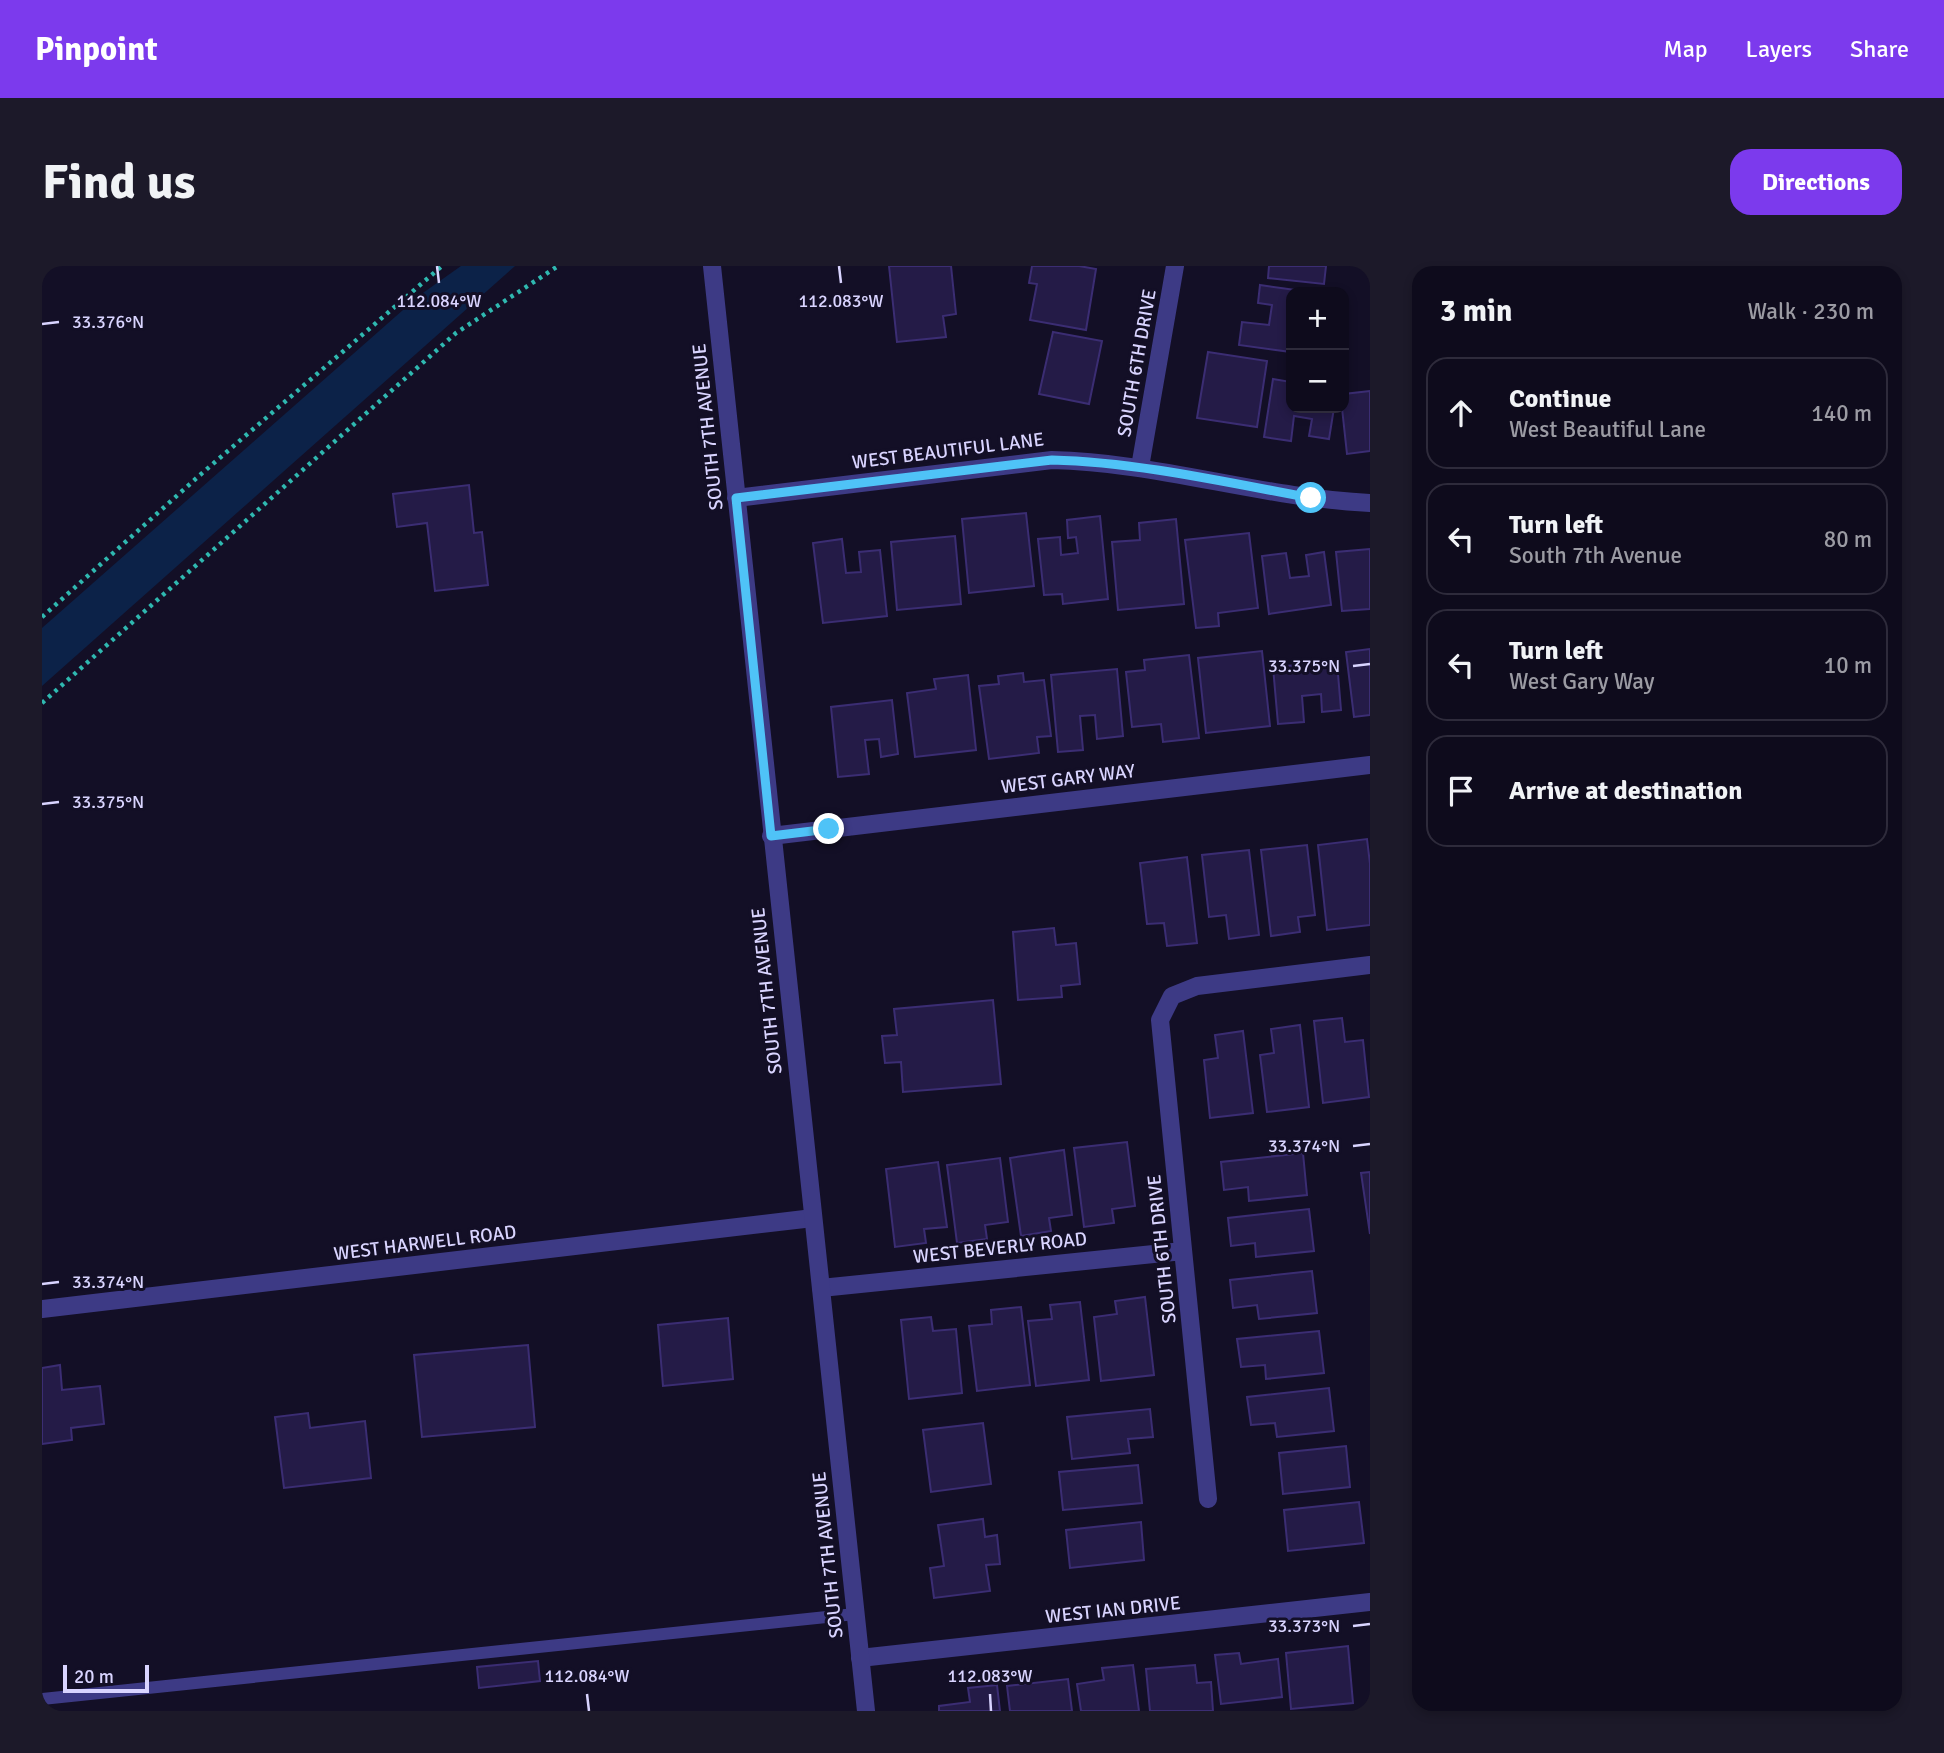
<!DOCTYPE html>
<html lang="en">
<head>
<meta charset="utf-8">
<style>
  body { margin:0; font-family:Signika,sans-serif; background:#1c1929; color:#f1f3f6 }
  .controls { position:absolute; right:21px; top:21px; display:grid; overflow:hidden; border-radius:14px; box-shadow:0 4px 10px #0003 }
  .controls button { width:63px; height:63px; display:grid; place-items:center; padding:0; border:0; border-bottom:2px solid #2e2b3b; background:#0e0b1c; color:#f1f3f6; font:35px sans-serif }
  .scale { position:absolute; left:21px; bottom:18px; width:86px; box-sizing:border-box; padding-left:7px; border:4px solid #d9d4ff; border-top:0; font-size:19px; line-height:24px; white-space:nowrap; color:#d9d4ff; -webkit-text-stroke:5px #130f26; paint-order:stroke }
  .stop { position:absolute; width:21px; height:21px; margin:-16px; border:5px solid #4fc3f7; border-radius:50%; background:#fff }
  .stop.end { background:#4fc3f7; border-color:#fff; box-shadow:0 2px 7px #0008 }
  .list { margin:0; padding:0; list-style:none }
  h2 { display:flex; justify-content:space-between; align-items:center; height:91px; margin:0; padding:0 28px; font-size:30px }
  h2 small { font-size:23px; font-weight:400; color:#9b9ba3 }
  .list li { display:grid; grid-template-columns:46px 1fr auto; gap:21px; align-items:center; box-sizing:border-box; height:112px; margin:0 14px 14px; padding:0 14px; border:2px solid #2e2b3b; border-radius:21px }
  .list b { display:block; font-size:26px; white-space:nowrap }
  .list p { margin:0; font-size:23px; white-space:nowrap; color:#9b9ba3 }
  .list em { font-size:23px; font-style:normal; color:#9b9ba3 }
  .icon { flex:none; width:38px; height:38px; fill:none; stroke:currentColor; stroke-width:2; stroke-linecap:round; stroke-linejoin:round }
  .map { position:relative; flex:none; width:1328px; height:1445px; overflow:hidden; border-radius:21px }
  header { display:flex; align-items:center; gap:42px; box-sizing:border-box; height:98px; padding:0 35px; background:#7c3aed; color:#fff }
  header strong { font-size:33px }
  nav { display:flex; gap:38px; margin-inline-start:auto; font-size:24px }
  .intro { display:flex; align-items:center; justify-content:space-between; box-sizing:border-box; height:168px; padding:0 42px }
  h1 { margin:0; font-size:49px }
  .button { padding:18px 32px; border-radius:21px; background:#7c3aed; color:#fff; font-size:24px; font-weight:700 }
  main { display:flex; gap:42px; padding:0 42px }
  aside { flex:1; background:#0e0b1c; border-radius:21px; box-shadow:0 4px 10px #0003 }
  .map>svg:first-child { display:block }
</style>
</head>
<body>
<header>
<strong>Pinpoint</strong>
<nav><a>Map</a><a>Layers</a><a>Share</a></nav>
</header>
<div class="intro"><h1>Find us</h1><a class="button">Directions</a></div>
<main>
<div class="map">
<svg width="1328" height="1445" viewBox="0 0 1328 1445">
  <rect width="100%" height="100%" fill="#130f26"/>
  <!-- water -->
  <path fill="#0c2248" d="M419,0h54l-473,420v-58l378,-333z"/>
  <!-- building -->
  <path fill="#241b47" stroke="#3b2d73" stroke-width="2" d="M847,0h62l5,48 -13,2 3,21 -49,5z
    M990,0h47l17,3 -10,61 -56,-10 7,-36 -8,-1z
    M1227,0h57l-2,18 -56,-6z
    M1218,19l50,7h-19v60l-52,-7 3,-23 27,3 3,-20 -14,-2z
    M1011,66l49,9 -13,63 -50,-10z
    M1166,86l59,9 -10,66 -60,-9z
    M1231,113l18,3v26h43l-5,31 -20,-3 3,-17 -18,-3 -3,25 -27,-4z
    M1328,125v60l-23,3 -5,-46 2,-14z
    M427,219l5,48 8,-1 6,53 -53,6 -8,-68 -30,4 -4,-33z
    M984,247l8,73 -65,7 -7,-74z
    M1058,250l8,83 -45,5 -1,-10 -18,1 -6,-56 22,-2 1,18 17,-2 -2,-16 -8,1 -1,-18z
    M1134,253l8,85 -66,6 -6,-68 28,-2 -1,-17z
    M1207,267l9,75 -40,5 1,13 -23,2 -11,-88z
    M913,270l6,68 -64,6 -6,-68z
    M800,273l4,34 15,-1 -2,-20 21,-2 7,66 -64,7 -10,-80z
    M1328,283v60l-28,2 -6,-59z
    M1282,286l7,53 -62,9 -7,-58 24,-3 4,25 19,-2 -3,-21z
    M1328,383v66l-16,2 -8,-65z
    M1220,385l8,75 -64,7 -8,-75z
    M1147,389l10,83 -36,4 -2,-18 -29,3 -6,-55 19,-2 -1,-10z
    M1295,396l4,48 -19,2 -1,-18 -19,2 2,26 -26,2 -5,-57z
    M1075,403l6,67 -26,3 -2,-24 -15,1 3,34 -25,2 -7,-77z
    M981,407l1,9 20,-2 7,56 -14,1 2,16 -50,6 -10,-73 20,-2 -1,-8z
    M926,409l8,75 -61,7 -8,-64 29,-4 -2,-10z
    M850,434l6,54 -17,3 -2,-18 -14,1 4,34 -31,3 -7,-70z
    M1325,573l3,25v61l-43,5 -9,-85z
    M1265,579l8,70 -17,2 2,15 -29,4 -10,-86z
    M1207,584l10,85 -30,4 -3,-24 -17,2 -7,-62z
    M1145,591l10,86 -30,3 -3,-23 -17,1 -7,-61z
    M1012,662l2,17 20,-2 4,41 -19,2 1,11 -44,3 -5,-68z
    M951,734l8,84 -98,8 -2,-30 -16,1 -3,-27 15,-1 -3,-26z
    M1300,752l3,24 18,-2 6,57 -46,6 -9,-82z
    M1258,759l9,82 -42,5 -7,-57 14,-2 -3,-24z
    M1201,765l10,82 -43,5 -6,-58 14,-2 -3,-23z
    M1085,876l8,64 -23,3 2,14 -30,4 -10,-79z
    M1022,884l8,65 -23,3 2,13 -30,5 -11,-78z
    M1261,887l4,42 -58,6 -1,-14 -24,3 -3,-28z
    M958,892l8,64 -23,3 2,14 -30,4 -10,-78z
    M896,896l9,65 -23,2 2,14 -31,4 -9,-78z
    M1328,906v62l-9,-61z
    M1267,943l5,42 -58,6 -1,-14 -24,3 -3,-28z
    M1270,1005l5,42 -58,6 -2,-14 -24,3 -3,-28z
    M1103,1031l9,78 -53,6 -7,-64 23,-3 -2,-13z
    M1038,1036l9,78 -53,6 -8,-65 24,-2 -2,-14z
    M979,1041l9,78 -53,6 -8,-65 23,-2 -1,-14z
    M889,1051l2,14 23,-2 6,64 -53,6 -8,-79z
    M686,1052l5,61 -70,7 -5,-61z
    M1277,1065l5,42 -58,6 -1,-14 -24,2 -4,-28z
    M486,1079l7,82 -113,10 -8,-82z
    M18,1099l2,25 38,-4 4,38 -33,4 1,12 -30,4v-76z
    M1287,1122l5,43 -57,6 -2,-14 -24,2 -4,-28z
    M1108,1143l3,28 -25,2 2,14 -58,6 -5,-42z
    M266,1147l2,15 55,-7 6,57 -87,10 -9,-71z
    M941,1157l8,61 -60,8 -8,-62z
    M1304,1180l4,41 -67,7 -4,-41z
    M1096,1199l4,38 -79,7 -4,-38z
    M1317,1236l5,41 -76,8 -4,-41z
    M941,1253l2,18 12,-2 3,29 -14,1 4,26 -56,7 -4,-30 14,-2 -6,-41z
    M1099,1256l3,38 -74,8 -4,-38z
    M1306,1380l5,57 -62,6 -5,-56z
    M1197,1387l2,11 37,-5 4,38 -61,7 -6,-49z
    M496,1395l2,20 -61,7 -2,-21z
    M1091,1399l6,46h-58l-4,-27 27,-4 -2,-12z
    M1153,1399l2,18 14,-1 2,29h-63l-4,-42z
    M1026,1413l4,32h-62l-3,-25z
    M955,1419l3,26h-61v-5l31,-4 -2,-14z"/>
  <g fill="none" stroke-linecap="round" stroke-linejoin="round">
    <!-- path -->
    <path stroke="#2fb8b0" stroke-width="4.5" stroke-dasharray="3.5 5" stroke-linecap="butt" d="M0,351l158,-142 242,-209
      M0,437l414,-370 102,-67"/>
    <!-- service -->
    <path stroke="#3d3a85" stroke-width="12" d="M0,1433l813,-85"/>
    <!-- minor -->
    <path stroke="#3d3a85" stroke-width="18" d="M1098,201l35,-201
      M694,232l316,-38c104,2 211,38 318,43
      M729,570l599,-71
      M779,1022l362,-37
      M0,1043l771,-91
      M1166,1233l-48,-479 12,-24 25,-10 173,-21
      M818,1392l510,-56"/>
    <!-- tertiary -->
    <path stroke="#3d3a85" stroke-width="18" d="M670,0l154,1445"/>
  </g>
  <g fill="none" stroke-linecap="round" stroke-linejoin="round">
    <!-- route -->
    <path stroke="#4fc3f7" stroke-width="9" d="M787,563l-58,7 -35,-338 316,-38c84,2 173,22 259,38"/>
  </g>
  <!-- ticks -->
  <path fill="none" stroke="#d9d4ff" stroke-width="2.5" d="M395,0l2,17M797,0l2,17M0,58l17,-2M1311,400l17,-2M0,538l17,-2M1311,880l17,-2M0,1018l17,-2M1311,1360l17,-2M545,1428l2,17M948,1428l1,17"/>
  <g text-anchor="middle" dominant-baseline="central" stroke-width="6" stroke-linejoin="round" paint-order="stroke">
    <!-- street labels -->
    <g font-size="19" fill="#d9d4ff" stroke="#130f26">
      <text transform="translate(1095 97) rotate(-80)">SOUTH 6TH DRIVE</text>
      <text transform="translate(666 161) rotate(-96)">SOUTH 7TH AVENUE</text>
      <text transform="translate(906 185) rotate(-7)">WEST BEAUTIFUL LANE</text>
      <text transform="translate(1026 513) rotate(-7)">WEST GARY WAY</text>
      <text transform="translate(725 725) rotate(-96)">SOUTH 7TH AVENUE</text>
      <text transform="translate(383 977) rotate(-7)">WEST HARWELL ROAD</text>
      <text transform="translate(958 982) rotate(-6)">WEST BEVERLY ROAD</text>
      <text transform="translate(1120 983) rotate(-96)">SOUTH 6TH DRIVE</text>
      <text transform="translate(786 1289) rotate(-96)">SOUTH 7TH AVENUE</text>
      <text transform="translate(1071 1344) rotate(-6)">WEST IAN DRIVE</text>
    </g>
  </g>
  <g font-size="18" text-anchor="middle" fill="#d9d4ff" stroke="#130f26" stroke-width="6" stroke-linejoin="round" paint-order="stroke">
    <text x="397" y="41">112.084°W</text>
    <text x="799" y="41">112.083°W</text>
    <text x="66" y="62">33.376°N</text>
    <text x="1262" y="406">33.375°N</text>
    <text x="66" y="542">33.375°N</text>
    <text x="1262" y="886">33.374°N</text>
    <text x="66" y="1022">33.374°N</text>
    <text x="1262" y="1366">33.373°N</text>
    <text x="545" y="1416">112.084°W</text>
    <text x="948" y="1416">112.083°W</text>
  </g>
</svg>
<div class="controls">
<button>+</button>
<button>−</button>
</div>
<div class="scale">20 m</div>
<div class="stop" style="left:1269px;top:232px"></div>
<div class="stop end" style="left:787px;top:563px"></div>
</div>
<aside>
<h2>3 min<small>Walk · 230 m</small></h2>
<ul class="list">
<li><svg class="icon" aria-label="ahead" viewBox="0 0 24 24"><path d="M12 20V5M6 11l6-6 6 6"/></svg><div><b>Continue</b><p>West Beautiful Lane</p></div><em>140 m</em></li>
<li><svg class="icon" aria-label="left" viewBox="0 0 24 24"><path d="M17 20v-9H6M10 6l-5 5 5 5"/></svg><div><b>Turn left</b><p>South 7th Avenue</p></div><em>80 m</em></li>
<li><svg class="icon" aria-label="left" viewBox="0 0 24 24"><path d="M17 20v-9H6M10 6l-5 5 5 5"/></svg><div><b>Turn left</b><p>West Gary Way</p></div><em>10 m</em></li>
<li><svg class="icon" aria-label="arrive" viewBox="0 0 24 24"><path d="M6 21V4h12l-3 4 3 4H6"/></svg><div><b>Arrive at destination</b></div></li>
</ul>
</aside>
</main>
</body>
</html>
